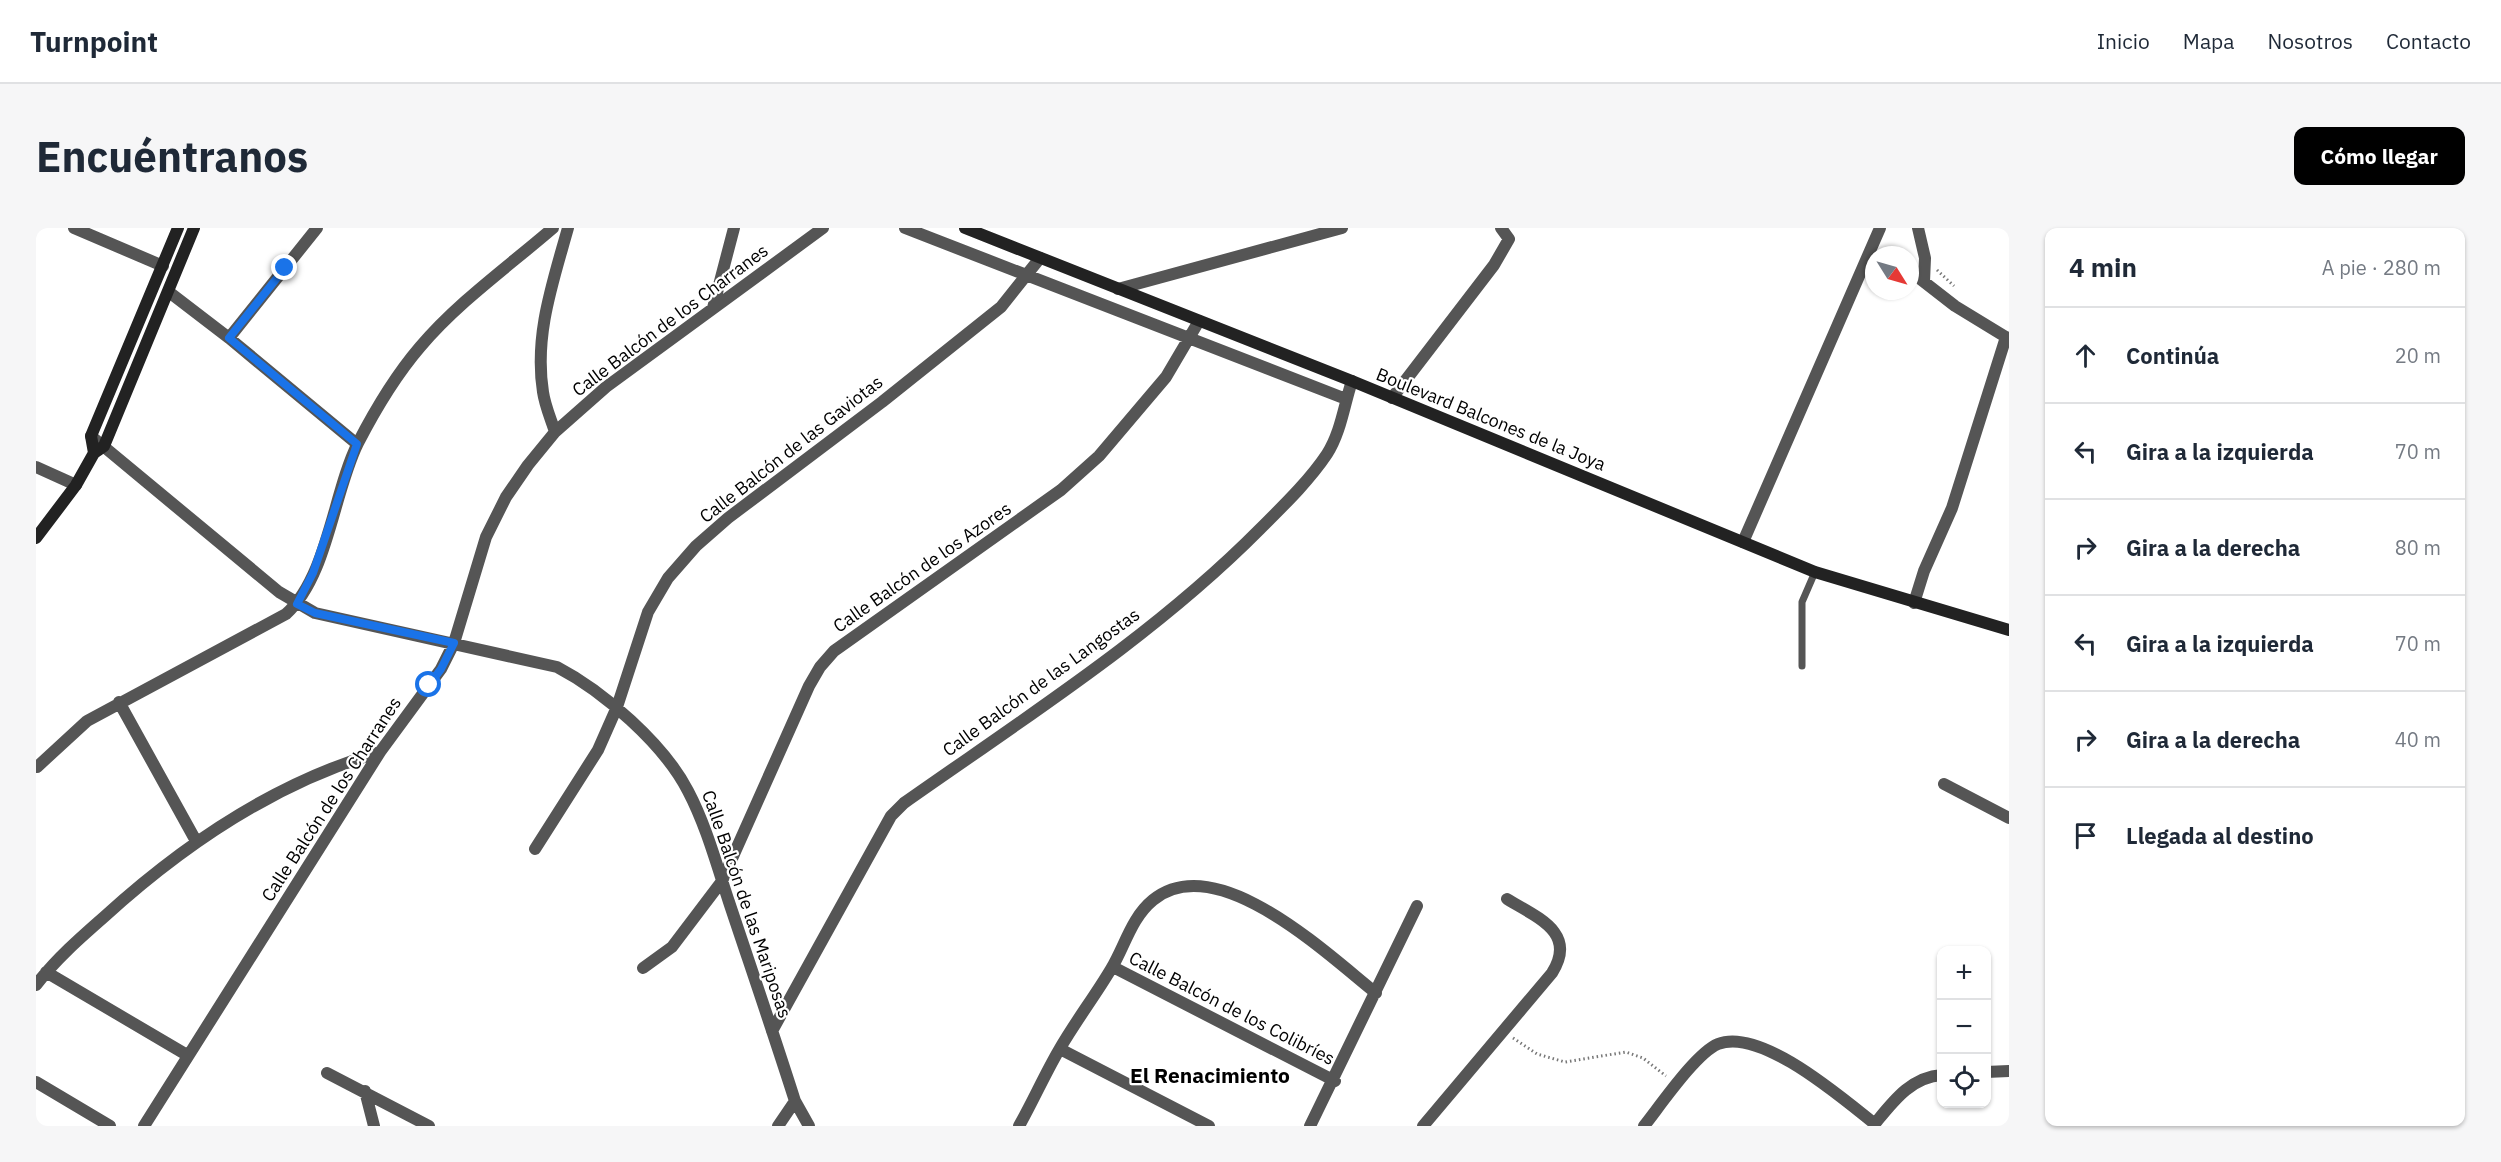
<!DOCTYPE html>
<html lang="es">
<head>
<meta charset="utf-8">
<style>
  body { margin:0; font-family:"IBM Plex Sans",sans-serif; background:#f6f6f7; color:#1f2937 }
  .controls { position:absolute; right:18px; bottom:18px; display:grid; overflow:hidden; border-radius:12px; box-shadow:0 2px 4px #0004 }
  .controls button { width:54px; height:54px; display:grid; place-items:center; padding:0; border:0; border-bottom:2px solid #e0e1e3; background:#fff; color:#1f2937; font:30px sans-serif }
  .compass { position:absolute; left:1829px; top:18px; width:54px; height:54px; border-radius:50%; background:#fff; box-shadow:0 2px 4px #0004; rotate:127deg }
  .stop { position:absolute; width:18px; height:18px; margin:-14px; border:4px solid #1a73e8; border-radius:50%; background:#fff }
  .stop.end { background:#1a73e8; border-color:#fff; box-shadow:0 2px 6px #0008 }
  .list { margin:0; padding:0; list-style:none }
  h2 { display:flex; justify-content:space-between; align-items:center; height:78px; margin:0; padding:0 24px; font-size:26px }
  h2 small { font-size:20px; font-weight:400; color:#747a83 }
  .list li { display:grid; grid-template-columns:39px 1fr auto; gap:18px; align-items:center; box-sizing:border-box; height:96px; padding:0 24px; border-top:2px solid #e0e1e3 }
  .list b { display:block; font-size:22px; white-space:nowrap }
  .list em { font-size:20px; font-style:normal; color:#747a83 }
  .icon { flex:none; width:33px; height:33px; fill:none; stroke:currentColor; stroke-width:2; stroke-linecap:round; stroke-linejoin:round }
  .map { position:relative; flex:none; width:1973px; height:898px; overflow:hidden; border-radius:12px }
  header { display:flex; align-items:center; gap:36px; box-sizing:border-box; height:84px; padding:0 30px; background:#fff; border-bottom:2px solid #e0e1e3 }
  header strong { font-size:28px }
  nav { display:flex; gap:33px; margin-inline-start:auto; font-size:21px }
  .intro { display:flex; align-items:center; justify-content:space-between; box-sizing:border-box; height:144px; padding:0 36px }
  h1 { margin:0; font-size:42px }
  .button { padding:15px 27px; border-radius:12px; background:#000; color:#fff; font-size:21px; font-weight:700 }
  main { display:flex; gap:36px; padding:0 36px }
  aside { flex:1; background:#fff; border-radius:12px; box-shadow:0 2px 4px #0004 }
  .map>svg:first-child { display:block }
</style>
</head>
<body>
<header>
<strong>Turnpoint</strong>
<nav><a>Inicio</a><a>Mapa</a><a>Nosotros</a><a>Contacto</a></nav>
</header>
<div class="intro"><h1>Encuéntranos</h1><a class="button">Cómo llegar</a></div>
<main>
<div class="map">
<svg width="1973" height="898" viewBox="0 0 1973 898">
  <rect width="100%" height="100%" fill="#fff"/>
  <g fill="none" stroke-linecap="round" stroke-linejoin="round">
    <!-- path -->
    <path stroke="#777" stroke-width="3" stroke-dasharray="1.5 3" stroke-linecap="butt" d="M1901,42l17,16
      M1477,810l24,16 28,8 61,-10 17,6 23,18"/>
    <!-- lane -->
    <path stroke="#555" stroke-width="7" d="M1766,438v-64l13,-30"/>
    <!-- street -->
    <path stroke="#555" stroke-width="12" d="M38,0l89,38
      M869,0l441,171
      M1882,0l7,30 -1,24
      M1874,43l45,35 54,33
      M1082,61l224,-61
      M133,64l60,46 128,106
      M677,80l21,-80
      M193,110l88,-110
      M1356,170l102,-133 15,-26 -8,-11
      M519,204c-4,-13 -10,-26 -12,-40 -9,-57 10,-110 25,-164
      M55,208l188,156 36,21 242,54c46,24 107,77 131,124 18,34 29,75 41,111 22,66 45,133 66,199l14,25
      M0,239l40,18
      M1707,314l137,-314
      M1878,375l10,-32 28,-63 54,-171
      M83,474l77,139
      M1,539l50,-46 199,-107c42,-38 47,-121 72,-171 17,-33 38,-68 62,-96 38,-45 89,-81 133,-119
      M1908,556l65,34
      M499,621l63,-99 19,-43 31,-95 20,-34 28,-32 32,-28 154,-116 119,-95 39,-49
      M1077,739l222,114
      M607,740l29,-21 50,-66 87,-195 11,-19 14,-16 227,-161 38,-34 67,-79 33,-56
      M10,744l141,83
      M0,757c20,-26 44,-47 68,-68 79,-72 172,-135 276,-165
      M736,803l119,-215 13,-13c122,-86 251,-168 356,-274 23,-23 49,-48 67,-75 14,-22 17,-49 25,-73
      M1024,821l149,77
      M1950,844l23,-1
      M291,845l102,53
      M0,854l74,44
      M329,863l9,35
      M108,898l236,-374 61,-83 13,-26 32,-106 20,-40 22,-32 27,-33 51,-45 217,-159
      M742,898l17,-25
      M983,898c14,-25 26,-52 40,-76 16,-28 36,-54 52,-81 14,-23 20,-51 42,-69 64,-52 175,55 223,93
      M1274,898l107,-220
      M1387,898l129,-153c26,-41 -16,-56 -45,-74
      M1608,898c16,-20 52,-73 74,-82 43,-17 125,55 157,80
      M1837,898c19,-23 37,-49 69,-51"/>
    <!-- secondary -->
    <path stroke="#222" stroke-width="12" d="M929,0l387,153 463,191 194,58
      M58,225l-3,-17 87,-208
      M0,310l40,-53 18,-32 10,-7 90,-218"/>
  </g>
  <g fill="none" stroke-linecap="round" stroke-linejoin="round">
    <!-- route -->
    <path stroke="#1a73e8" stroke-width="8" d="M249,40l-56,70 128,106 -44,129 -16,31 18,9 139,30 -13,26 -12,16"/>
  </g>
  <g text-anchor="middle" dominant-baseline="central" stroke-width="4.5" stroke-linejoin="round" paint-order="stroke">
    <!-- street labels -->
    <g font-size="18" fill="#000" stroke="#fff">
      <text transform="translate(634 92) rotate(-37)">Calle Balcón de los Charranes</text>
      <text transform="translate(1455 191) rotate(22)">Boulevard Balcones de la Joya</text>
      <text transform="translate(755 221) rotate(-38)">Calle Balcón de las Gaviotas</text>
      <text transform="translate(886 339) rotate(-35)">Calle Balcón de los Azores</text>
      <text transform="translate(1005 454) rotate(-36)">Calle Balcón de las Langostas</text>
      <text transform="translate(295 571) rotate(-57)">Calle Balcón de los Charranes</text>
      <text transform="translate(711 676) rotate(71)">Calle Balcón de las Mariposas</text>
      <text transform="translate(1196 780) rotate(27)">Calle Balcón de los Colibríes</text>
    </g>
    <!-- quarter labels -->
    <g font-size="21" font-weight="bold" fill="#000" stroke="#fff">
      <text x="1174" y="847">El Renacimiento</text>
    </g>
  </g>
</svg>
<div class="controls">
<button>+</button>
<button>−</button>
<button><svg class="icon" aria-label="locate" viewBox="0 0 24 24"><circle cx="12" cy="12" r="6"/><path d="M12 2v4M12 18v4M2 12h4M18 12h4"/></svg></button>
</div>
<svg class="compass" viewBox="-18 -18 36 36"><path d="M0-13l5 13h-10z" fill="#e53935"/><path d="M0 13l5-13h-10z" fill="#747a83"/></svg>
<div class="stop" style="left:393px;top:457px"></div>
<div class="stop end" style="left:249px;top:40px"></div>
</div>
<aside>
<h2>4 min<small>A pie · 280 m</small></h2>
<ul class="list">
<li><svg class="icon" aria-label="ahead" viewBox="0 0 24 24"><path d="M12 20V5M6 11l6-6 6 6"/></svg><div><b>Continúa</b></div><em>20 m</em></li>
<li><svg class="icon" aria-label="left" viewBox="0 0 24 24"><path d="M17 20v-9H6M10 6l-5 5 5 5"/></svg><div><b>Gira a la izquierda</b></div><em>70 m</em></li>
<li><svg class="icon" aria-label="right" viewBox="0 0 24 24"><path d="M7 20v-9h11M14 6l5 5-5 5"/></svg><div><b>Gira a la derecha</b></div><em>80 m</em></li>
<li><svg class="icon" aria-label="left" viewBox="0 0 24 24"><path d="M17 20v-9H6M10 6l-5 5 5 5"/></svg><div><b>Gira a la izquierda</b></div><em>70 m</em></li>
<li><svg class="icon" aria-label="right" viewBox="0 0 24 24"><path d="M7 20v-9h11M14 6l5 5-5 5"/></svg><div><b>Gira a la derecha</b></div><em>40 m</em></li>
<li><svg class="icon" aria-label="arrive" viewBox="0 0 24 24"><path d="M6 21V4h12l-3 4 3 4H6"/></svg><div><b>Llegada al destino</b></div></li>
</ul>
</aside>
</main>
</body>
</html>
